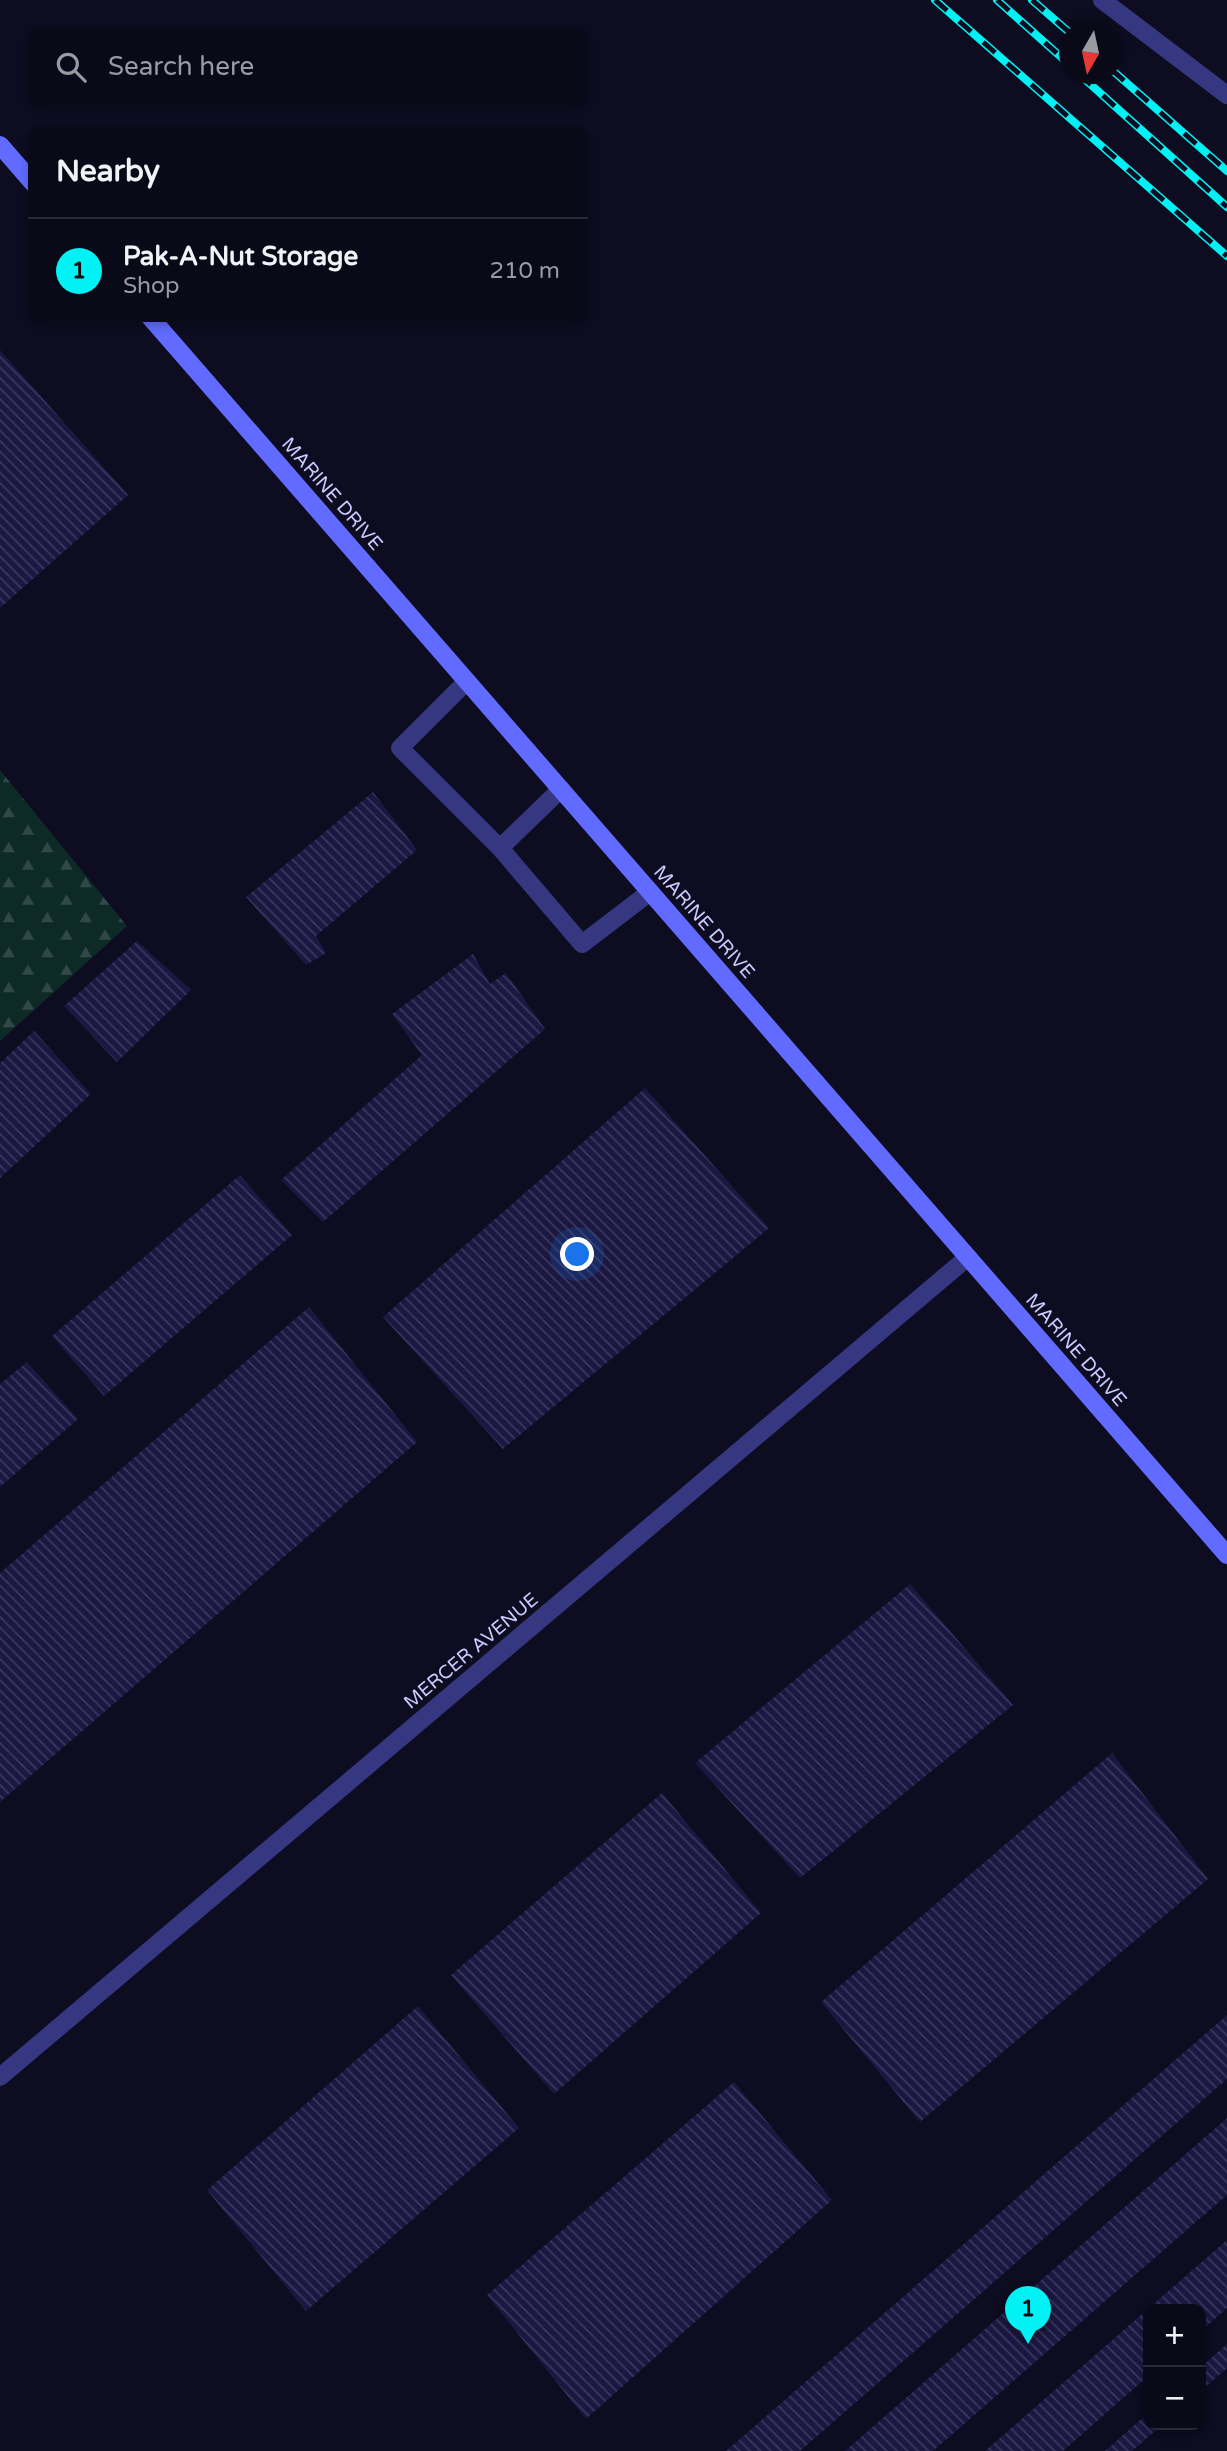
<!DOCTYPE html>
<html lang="en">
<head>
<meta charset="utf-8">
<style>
  body { margin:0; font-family:"Varela Round",sans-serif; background:#131221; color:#f1f3f6 }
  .controls { position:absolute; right:21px; bottom:21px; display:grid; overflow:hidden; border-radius:14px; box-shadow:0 4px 10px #0003 }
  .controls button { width:63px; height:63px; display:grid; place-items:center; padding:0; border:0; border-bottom:2px solid #2a2a37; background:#0a0918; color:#f1f3f6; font:35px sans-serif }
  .compass { position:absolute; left:1059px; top:21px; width:63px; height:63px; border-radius:50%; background:#0a0918; box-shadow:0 4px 10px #0003; rotate:189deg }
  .you { position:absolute; left:578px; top:1255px; width:24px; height:24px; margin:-18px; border:5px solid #fff; border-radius:50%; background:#1a73e8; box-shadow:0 0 0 10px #1a73e833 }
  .badge { display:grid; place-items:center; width:46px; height:46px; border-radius:50%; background:#00f2f5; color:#111; font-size:23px; font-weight:700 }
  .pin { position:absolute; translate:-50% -58px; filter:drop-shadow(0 2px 4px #0008) }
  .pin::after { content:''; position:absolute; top:37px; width:24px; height:21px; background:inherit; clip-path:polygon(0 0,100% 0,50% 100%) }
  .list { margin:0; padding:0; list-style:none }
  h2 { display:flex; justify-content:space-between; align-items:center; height:91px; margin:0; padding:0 28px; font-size:30px }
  h2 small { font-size:23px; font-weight:400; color:#999aa2 }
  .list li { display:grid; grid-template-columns:46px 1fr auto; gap:21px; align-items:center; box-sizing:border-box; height:105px; padding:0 28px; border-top:2px solid #2a2a37 }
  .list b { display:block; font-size:26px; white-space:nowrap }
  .list p { margin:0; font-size:23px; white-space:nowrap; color:#999aa2 }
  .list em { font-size:23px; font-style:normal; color:#999aa2 }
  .icon { flex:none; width:38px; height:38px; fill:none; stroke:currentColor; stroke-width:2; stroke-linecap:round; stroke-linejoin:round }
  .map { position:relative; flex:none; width:1227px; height:2451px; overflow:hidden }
  .search { position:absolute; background:#0a0918; box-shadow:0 4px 10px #0003; left:28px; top:28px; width:560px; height:77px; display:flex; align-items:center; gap:18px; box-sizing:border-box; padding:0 24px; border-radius:14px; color:#999aa2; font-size:26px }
  .panel { position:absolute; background:#0a0918; box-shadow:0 4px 10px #0003; left:28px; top:126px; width:560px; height:196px; border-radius:14px }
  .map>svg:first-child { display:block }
</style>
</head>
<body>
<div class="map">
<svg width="1227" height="2451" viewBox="0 0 1227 2451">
  <defs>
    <pattern id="forest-firs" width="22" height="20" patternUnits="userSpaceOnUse" patternTransform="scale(1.75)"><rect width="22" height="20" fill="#0e2a26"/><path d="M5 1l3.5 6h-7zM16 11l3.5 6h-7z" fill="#304847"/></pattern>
    <pattern id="building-back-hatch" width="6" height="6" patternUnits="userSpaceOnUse" patternTransform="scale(1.75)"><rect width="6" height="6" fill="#1c1741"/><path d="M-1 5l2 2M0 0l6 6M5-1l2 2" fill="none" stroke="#3c375e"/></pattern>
  </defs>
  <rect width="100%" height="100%" fill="#0d0c20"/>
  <!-- forest -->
  <path fill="url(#forest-firs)" d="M0,770l127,156 -127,115z"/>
  <!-- building -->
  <path fill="url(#building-back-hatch)" d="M0,350l128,145 -128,113z
    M373,792l44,58 -101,86 10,17 -20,12 -60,-68z
    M137,941l54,49 -74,72 -53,-56z
    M473,954l17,30 16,-11 39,56 -222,193 -42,-42 141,-125 -30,-41z
    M34,1031l57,63 -91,84v-115z
    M645,1088l124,140 -266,221 -120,-132z
    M240,1175l52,60 -188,161 -52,-60z
    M309,1307l108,135 -417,360v-229z
    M27,1362l51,57 -78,68v-103z
    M910,1584l103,121 -213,173 -105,-115z
    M1112,1753l96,126 -288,243 -99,-120z
    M662,1793l99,120 -207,181 -103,-119z
    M418,2006l101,122 -213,183 -99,-121z
    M1227,2015v64l-427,372h-74z
    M734,2082l98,118 -246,219 -99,-124z
    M1227,2118v77l-294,256h-88z
    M1227,2240v68l-26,23v-22h-53v67l-85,75h-78z
    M1227,2344v24l-26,23v-24z
    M1148,2413v12h14l-30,26h-27z"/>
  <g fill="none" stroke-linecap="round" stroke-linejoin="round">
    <!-- service -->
    <path stroke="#353881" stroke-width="18" d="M1102,0l125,95
      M467,681l-67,67 100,100
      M561,789l-61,59 82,96 68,-52
      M0,2077l968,-820"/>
    <!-- secondary -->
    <path stroke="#616bff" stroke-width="18" d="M0,145l33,38
      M150,317l1077,1238"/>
    <!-- rail casing -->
    <g stroke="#00f2f5" stroke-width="8">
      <path id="rail" d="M935,0l292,256
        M997,0l73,65
        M1032,0l38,33
        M1112,70l115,101
        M1079,74l148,133"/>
    </g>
    <!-- rail -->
    <use href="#rail" stroke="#0d0c20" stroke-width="5" stroke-dasharray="16" stroke-linecap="butt"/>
  </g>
  <g text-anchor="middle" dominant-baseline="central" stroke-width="5" stroke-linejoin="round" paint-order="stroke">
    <!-- street labels -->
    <g font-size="19" fill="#cccaff" stroke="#0d0c20">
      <text transform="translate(332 494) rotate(49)">MARINE DRIVE</text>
      <text transform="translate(704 922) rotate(49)">MARINE DRIVE</text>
      <text transform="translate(1076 1350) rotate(49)">MARINE DRIVE</text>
      <text transform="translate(471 1651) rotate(-40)">MERCER AVENUE</text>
    </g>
  </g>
</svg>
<div class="controls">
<button>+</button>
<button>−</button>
</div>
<svg class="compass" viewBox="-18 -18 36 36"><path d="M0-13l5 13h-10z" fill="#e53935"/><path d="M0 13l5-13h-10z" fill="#999aa2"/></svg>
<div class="you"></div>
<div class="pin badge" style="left:1028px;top:2344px">1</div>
<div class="search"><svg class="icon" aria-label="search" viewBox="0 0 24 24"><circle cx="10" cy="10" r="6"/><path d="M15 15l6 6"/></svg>Search here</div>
<section class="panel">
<h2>Nearby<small></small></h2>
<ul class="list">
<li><span class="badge">1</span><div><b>Pak-A-Nut Storage</b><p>Shop</p></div><em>210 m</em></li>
</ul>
</section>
</div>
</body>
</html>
